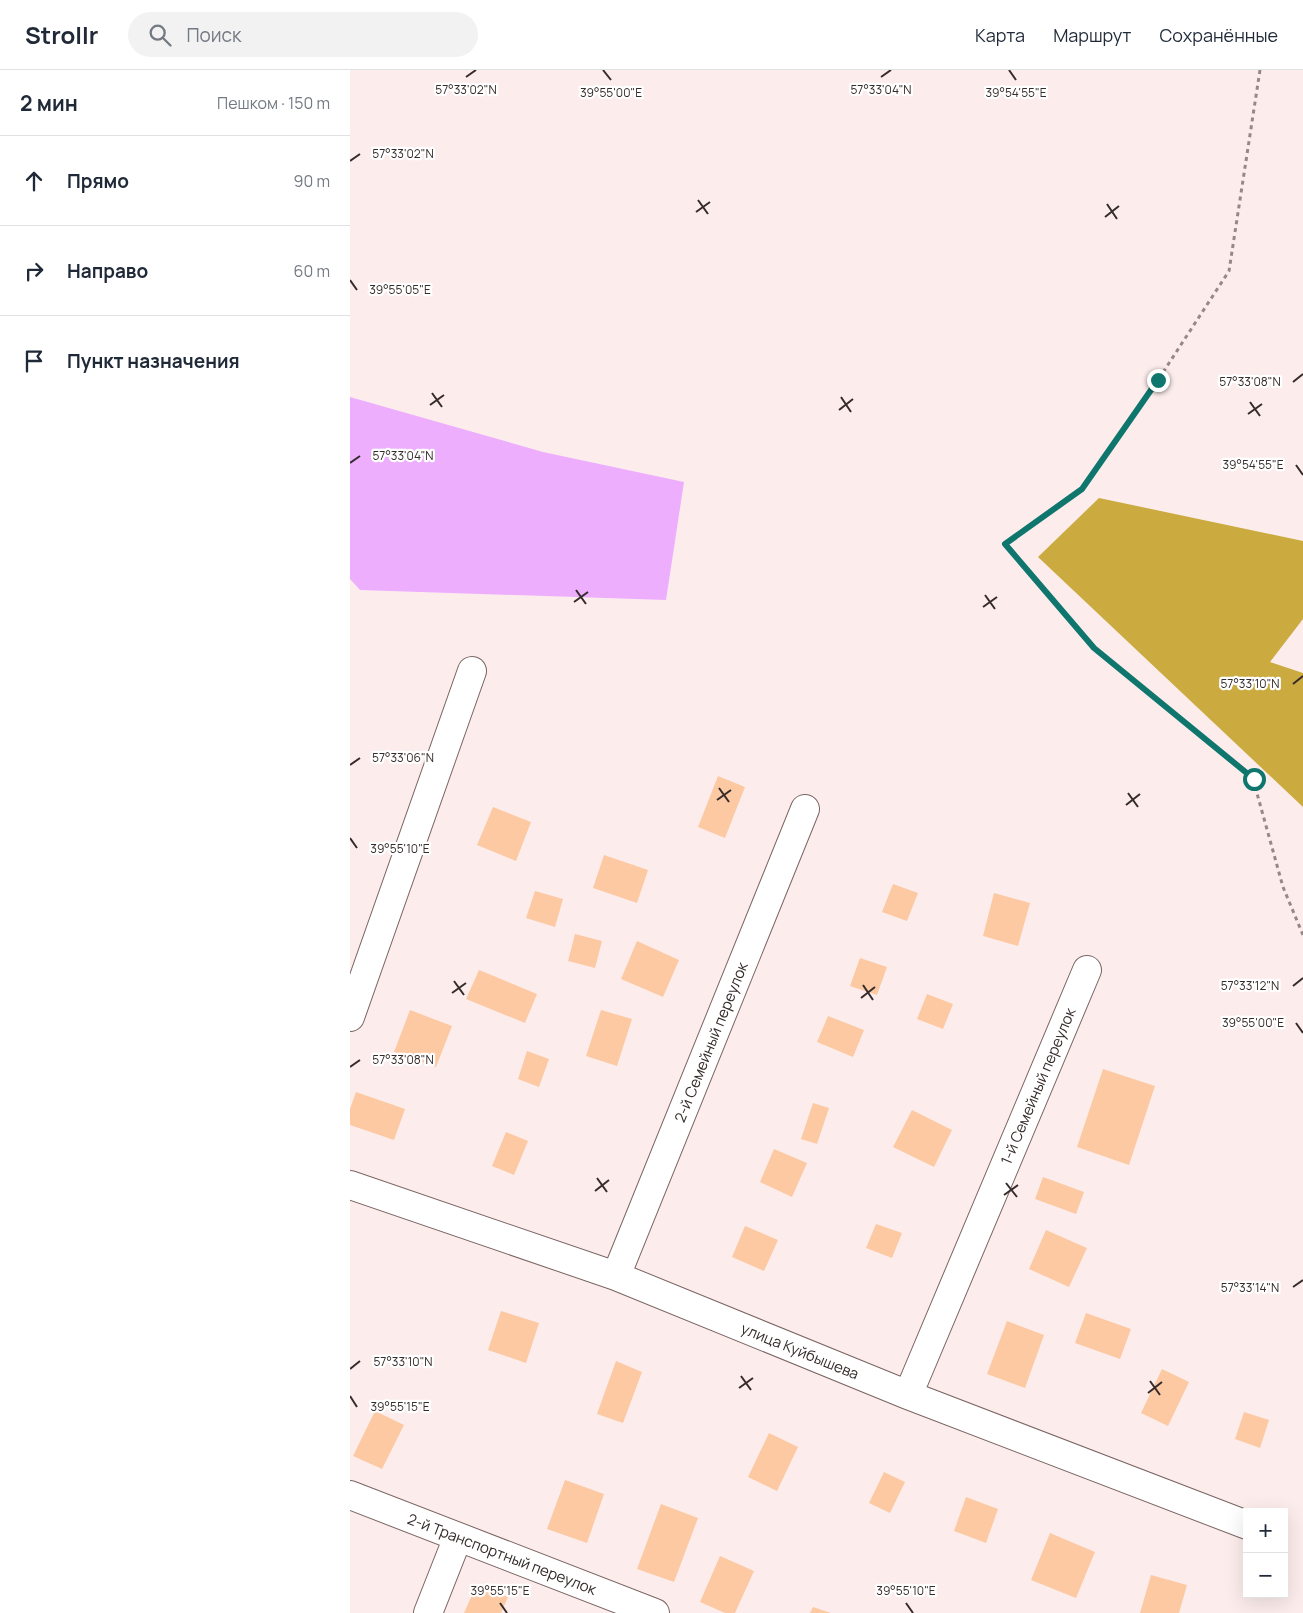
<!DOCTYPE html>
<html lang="ru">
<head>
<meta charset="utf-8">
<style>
  body { margin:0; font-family:Manrope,sans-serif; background:#f2f2f3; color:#1f2937 }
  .controls { position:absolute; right:15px; bottom:15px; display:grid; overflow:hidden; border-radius:0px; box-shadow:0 5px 20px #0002 }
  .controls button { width:45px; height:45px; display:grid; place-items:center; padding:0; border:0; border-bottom:1px solid #e0e1e3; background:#fff; color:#1f2937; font:25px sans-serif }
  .stop { position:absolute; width:15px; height:15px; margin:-11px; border:4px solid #0f766e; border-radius:50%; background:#fff }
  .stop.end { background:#0f766e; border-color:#fff; box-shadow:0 1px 5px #0008 }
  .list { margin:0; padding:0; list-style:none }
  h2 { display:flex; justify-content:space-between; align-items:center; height:65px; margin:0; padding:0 20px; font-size:21px }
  h2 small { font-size:16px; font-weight:400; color:#747a83 }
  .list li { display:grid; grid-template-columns:32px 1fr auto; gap:15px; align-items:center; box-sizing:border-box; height:90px; padding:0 20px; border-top:1px solid #e0e1e3 }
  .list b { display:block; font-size:19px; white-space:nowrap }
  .list em { font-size:16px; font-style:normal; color:#747a83 }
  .icon { flex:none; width:28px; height:28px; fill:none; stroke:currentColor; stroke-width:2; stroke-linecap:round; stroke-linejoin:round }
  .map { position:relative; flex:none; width:953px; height:1543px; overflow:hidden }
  header { display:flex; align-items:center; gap:30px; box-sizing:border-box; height:70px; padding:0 25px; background:#fff; border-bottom:1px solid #e0e1e3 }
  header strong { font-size:24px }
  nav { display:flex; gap:28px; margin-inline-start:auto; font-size:18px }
  .search { width:350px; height:45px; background:#f2f2f3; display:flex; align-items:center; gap:12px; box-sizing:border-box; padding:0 18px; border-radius:28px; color:#747a83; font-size:19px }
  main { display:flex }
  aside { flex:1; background:#fff }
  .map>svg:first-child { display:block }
</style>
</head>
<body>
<header>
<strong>Strollr</strong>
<div class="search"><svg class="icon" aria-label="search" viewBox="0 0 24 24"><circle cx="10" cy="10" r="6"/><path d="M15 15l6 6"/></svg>Поиск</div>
<nav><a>Карта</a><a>Маршрут</a><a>Сохранённые</a></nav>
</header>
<main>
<aside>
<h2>2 мин<small>Пешком · 150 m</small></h2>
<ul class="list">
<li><svg class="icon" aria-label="ahead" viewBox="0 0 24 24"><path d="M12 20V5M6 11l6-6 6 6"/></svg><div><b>Прямо</b></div><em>90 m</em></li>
<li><svg class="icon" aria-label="right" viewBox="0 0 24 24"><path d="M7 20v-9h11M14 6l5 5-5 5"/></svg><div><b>Направо</b></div><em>60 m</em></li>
<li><svg class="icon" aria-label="arrive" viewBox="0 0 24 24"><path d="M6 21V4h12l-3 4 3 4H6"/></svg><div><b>Пункт назначения</b></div></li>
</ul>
</aside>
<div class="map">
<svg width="953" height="1543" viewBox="0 0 953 1543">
  <rect width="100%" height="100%" fill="#fcedec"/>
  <!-- forest -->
  <path fill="#cbaa40" d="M749,428l204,43v78l-33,43 33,11v134l-265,-250z"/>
  <!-- water -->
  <path fill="#edaefe" d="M0,327l193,55 141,30 -18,118 -306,-10 -10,-11z"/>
  <!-- building -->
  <path fill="#fcc9a3" d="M368,706l27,11 -20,51 -27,-11z
    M143,737l38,15 -15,39 -39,-16z
    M254,785l44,15 -11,33 -44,-15z
    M543,814l25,9 -11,28 -25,-9z
    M185,821l28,8 -8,28 -29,-9z
    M644,823l36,10 -12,43 -35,-10z
    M225,864l27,7 -7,27 -27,-7z
    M287,871l42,19 -16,37 -42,-18z
    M510,888l27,9 -10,28 -27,-9z
    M129,900l58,24 -12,29 -59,-24z
    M577,924l26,10 -10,25 -26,-10z
    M60,940l42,16 -16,41 -42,-15z
    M251,940l31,9 -15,47 -31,-10z
    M478,946l36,14 -11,27 -36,-15z
    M177,981l22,8 -10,28 -21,-8z
    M753,999l52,17 -26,79 -52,-18z
    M6,1022l49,17 -11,31 -44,-15v-16z
    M463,1033l16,5 -12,36 -16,-5z
    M562,1040l40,20 -18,37 -41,-20z
    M156,1062l22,9 -14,34 -22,-9z
    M424,1079l33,14 -15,34 -32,-15z
    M693,1107l41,15 -8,22 -41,-15z
    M526,1154l26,9 -10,25 -26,-10z
    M395,1156l33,14 -14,31 -32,-14z
    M696,1160l41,18 -18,39 -40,-18z
    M151,1241l38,12 -13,40 -38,-13z
    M736,1243l45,16 -11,30 -45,-16z
    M657,1251l37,14 -19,53 -38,-14z
    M266,1291l26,11 -19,51 -26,-9z
    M812,1299l27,13 -21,44 -27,-13z
    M25,1341l29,14 -22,44 -29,-13z
    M894,1342l25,8 -9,28 -25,-9z
    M419,1363l29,14 -21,44 -29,-14z
    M534,1402l21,10 -15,31 -21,-10z
    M215,1410l39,14 -17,49 -40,-14z
    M616,1427l32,12 -12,34 -32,-12z
    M311,1434l37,14 -24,64 -37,-13z
    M700,1463l45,19 -19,46 -45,-18z
    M370,1486l34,15 -19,42h-10l-25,-11z
    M801,1505l36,10 -8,28h-39z
    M127,1514l31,13 -7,16h-37z
    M463,1537l18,6h-21z"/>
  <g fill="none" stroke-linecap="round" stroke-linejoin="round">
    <!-- minor casing -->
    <g stroke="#7a6563" stroke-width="30">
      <path id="minor" d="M0,947l122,-346
        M0,1115l266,91 292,119 339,130
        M266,1206l189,-467
        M558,1325l179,-425
        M0,1425l305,118
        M78,1543l30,-76"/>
    </g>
    <!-- path -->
    <path stroke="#958988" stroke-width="3" stroke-dasharray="4 4" stroke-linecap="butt" d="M910,0l-31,201 -71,109 -76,109 -77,55 89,104 159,131 30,108 20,48"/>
    <!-- minor -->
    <use href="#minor" stroke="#fff" stroke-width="28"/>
  </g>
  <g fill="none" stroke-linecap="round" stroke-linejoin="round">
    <!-- route -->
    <path stroke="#0f766e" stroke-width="6" d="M808,310l-76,109 -77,55 89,104 160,131"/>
  </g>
  <!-- ticks -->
  <path fill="none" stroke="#342b2a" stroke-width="2" d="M253,0l8,10M659,0l7,10M116,7l10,-7M531,7l10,-7M0,91l10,-7M348,130l10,14M757,134l10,15M346,142l14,-10M755,147l14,-11M0,210l7,10M943,312l10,-8M82,323l10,14M491,327l10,15M900,332l10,14M80,335l14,-10M489,340l14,-11M898,344l14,-10M0,393l10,-7M946,395l7,10M226,520l10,14M635,525l10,14M224,532l14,-10M633,537l14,-10M943,614l10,-8M0,695l10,-7M369,718l10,14M778,723l10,14M367,730l14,-10M776,735l14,-11M0,768l7,10M104,911l10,14M513,915l10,15M943,916l10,-8M102,923l14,-10M511,928l14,-11M946,953l7,10M0,997l10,-7M247,1108l10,14M656,1113l11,14M245,1121l14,-11M654,1125l14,-10M943,1217l10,-7M0,1299l10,-8M391,1306l10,14M800,1311l10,14M389,1318l14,-10M798,1323l14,-11M0,1326l7,11M150,1533l7,10M556,1533l7,10"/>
  <g text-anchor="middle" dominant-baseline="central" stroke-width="4.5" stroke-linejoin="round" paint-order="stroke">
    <!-- street labels -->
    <g font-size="15" fill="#342b2a" stroke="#fff">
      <text transform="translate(361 972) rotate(-68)">2-й Семейный переулок</text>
      <text transform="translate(688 1016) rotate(-67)">1-й Семейный переулок</text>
      <text transform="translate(450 1281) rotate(22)">улица Куйбышева</text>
      <text transform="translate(152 1484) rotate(21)">2-й Транспортный переулок</text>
    </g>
  </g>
  <g font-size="12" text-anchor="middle" fill="#342b2a" stroke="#fff" stroke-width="4.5" stroke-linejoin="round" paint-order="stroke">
    <text x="116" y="24">57°33'02"N</text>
    <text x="531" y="24">57°33'04"N</text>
    <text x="261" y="27">39°55'00"E</text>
    <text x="666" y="27">39°54'55"E</text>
    <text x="53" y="88">57°33'02"N</text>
    <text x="50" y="224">39°55'05"E</text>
    <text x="900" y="316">57°33'08"N</text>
    <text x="53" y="390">57°33'04"N</text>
    <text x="903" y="399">39°54'55"E</text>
    <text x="900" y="618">57°33'10"N</text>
    <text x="53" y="692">57°33'06"N</text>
    <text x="50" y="783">39°55'10"E</text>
    <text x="900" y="920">57°33'12"N</text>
    <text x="903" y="957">39°55'00"E</text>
    <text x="53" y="994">57°33'08"N</text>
    <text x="900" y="1222">57°33'14"N</text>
    <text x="53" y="1296">57°33'10"N</text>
    <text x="50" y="1341">39°55'15"E</text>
    <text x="150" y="1525">39°55'15"E</text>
    <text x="556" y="1525">39°55'10"E</text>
  </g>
</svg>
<div class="controls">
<button>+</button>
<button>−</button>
</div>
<div class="stop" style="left:904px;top:709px"></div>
<div class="stop end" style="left:808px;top:310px"></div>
</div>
</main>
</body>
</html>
